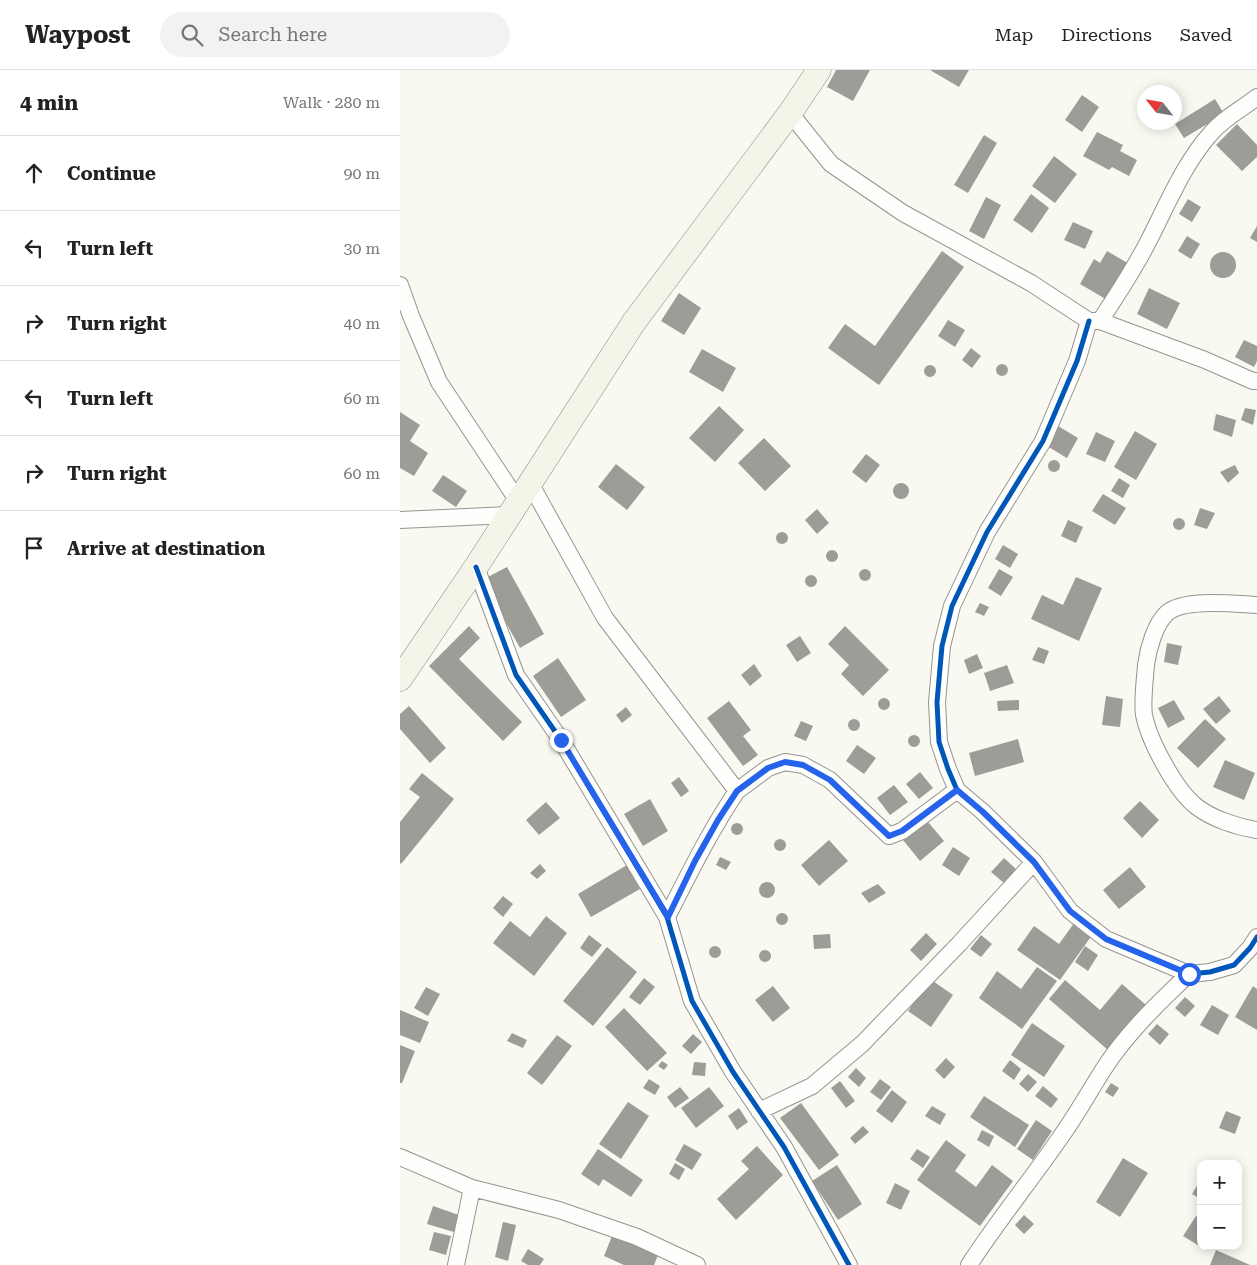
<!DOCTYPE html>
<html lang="en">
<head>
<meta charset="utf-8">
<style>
  body { margin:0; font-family:"Roboto Serif",serif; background:#f2f2f2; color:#222 }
  .controls { position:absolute; right:15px; bottom:15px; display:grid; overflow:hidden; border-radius:10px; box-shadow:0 2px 12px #0003 }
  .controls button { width:45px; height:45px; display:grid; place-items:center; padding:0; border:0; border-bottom:1px solid #e0e0e0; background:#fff; color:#222; font:25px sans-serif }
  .compass { position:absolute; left:737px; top:15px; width:45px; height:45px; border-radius:50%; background:#fff; box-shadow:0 2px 12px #0003; rotate:301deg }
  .stop { position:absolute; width:15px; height:15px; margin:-11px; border:4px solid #2563eb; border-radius:50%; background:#fff }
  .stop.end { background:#2563eb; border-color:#fff; box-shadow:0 1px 5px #0008 }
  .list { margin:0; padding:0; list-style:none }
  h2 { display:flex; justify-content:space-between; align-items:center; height:65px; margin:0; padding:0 20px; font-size:21px }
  h2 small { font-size:16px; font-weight:400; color:#767676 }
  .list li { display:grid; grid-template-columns:32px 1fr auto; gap:15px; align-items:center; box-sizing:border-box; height:75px; padding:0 20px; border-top:1px solid #e0e0e0 }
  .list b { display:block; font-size:19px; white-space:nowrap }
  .list em { font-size:16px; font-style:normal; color:#767676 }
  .icon { flex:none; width:28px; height:28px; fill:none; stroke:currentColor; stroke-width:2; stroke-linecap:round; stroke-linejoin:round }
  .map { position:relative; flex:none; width:857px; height:1195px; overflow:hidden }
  header { display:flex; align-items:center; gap:30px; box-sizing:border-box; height:70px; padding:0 25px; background:#fff; border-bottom:1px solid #e0e0e0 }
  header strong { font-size:24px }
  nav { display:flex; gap:28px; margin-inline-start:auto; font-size:18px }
  .search { width:350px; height:45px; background:#f2f2f2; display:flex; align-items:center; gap:12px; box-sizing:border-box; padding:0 18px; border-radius:28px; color:#767676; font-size:19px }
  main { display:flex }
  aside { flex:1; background:#fff }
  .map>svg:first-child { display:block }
</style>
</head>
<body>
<header>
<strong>Waypost</strong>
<div class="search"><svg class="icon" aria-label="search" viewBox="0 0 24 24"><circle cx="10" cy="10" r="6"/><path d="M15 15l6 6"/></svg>Search here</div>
<nav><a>Map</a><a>Directions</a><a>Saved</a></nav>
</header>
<main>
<aside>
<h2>4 min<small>Walk · 280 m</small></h2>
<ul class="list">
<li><svg class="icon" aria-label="ahead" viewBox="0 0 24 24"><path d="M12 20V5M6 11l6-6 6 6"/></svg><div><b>Continue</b></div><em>90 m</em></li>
<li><svg class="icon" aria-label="left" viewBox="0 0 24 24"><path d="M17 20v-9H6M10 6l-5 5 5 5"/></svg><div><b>Turn left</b></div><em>30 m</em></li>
<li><svg class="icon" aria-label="right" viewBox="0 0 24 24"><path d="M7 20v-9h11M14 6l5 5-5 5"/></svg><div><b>Turn right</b></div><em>40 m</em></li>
<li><svg class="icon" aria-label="left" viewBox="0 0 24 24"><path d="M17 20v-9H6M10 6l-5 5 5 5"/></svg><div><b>Turn left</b></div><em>60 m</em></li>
<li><svg class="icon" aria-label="right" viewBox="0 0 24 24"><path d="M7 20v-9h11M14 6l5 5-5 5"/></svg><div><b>Turn right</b></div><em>60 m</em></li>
<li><svg class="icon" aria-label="arrive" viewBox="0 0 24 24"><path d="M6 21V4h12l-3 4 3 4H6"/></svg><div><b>Arrive at destination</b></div></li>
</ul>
</aside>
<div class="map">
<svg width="857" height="1195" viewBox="0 0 857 1195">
  <rect width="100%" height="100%" fill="#faf9f1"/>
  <!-- building -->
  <path fill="#9d9c97" d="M436,0h34l-17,31 -26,-14z
    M530,0h39l-10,17z
    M682,25l17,12 -17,25 -17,-12z
    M815,29l9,15 -40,24 -9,-14z
    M837,54l20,21v12l-15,14 -26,-26z
    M697,62l26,13 -3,6 17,9 -8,16 -17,-9 -3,3 -26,-14z
    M584,65l13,8 -29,50 -14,-8z
    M654,86l23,18 -22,29 -23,-17z
    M631,124l18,14 -17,25 -19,-13z
    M586,127l15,8 -17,34 -15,-8z
    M788,129l13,8 -9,15 -13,-8z
    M673,152l20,9 -8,18 -21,-9z
    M857,156v16l-7,-4z
    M787,166l13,8 -9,15 -13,-8z
    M542,181l22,16 -85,118 -51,-37 17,-24 30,22z
    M707,181l24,14 -22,36 -29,-17 14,-25 6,4z
    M810 195a13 13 0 1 1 26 0a13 13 0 1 1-26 0Z
    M749,218l31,15 -13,26 -30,-15z
    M279,223l22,15 -17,27 -23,-14z
    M548,250l17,10 -10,17 -17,-11z
    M844,270l13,6v15l-3,6 -19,-10z
    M571,278l10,8 -9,12 -10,-8z
    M302,279l34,19 -13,24 -34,-20z
    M596 300a6 6 0 1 1 12 0a6 6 0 1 1-12 0Z
    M524 301a6 6 0 1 1 12 0a6 6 0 1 1-12 0Z
    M319,336l25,24 -29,32 -26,-24z
    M845,338l11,2 -3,15 -12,-5z
    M0,342l20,13 -10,16 18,12 -14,23 -14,-8z
    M816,344l20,6 -4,17 -19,-7z
    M658,356l20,12 -11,20 -20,-12z
    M735,361l22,13 -21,36 -22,-13z
    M696,362l19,9 -10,21 -19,-8z
    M364,368l27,28 -26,25 -27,-28z
    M466,384l14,11 -14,18 -14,-11z
    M648 396a6 6 0 1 1 12 0a6 6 0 1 1-12 0Z
    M216,394l29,23 -18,23 -29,-23z
    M835,395l4,8 -11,10 -8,-11z
    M43,405l24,16 -11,16 -24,-16z
    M719,408l11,7 -7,13 -12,-7z
    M493 421a8 8 0 1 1 16 0a8 8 0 1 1-16 0Z
    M703,424l23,14 -11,17 -23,-14z
    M800,438l15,5 -8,16 -13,-4z
    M417,439l12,14 -12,11 -12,-14z
    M773 454a6 6 0 1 1 12 0a6 6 0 1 1-12 0Z
    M668,450l15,7 -7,16 -15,-7z
    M376 468a6 6 0 1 1 12 0a6 6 0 1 1-12 0Z
    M603,475l15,9 -8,14 -15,-9z
    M426 486a6 6 0 1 1 12 0a6 6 0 1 1-12 0Z
    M107,497l37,67 -24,14 -38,-68z
    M459 505a6 6 0 1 1 12 0a6 6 0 1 1-12 0Z
    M599,499l14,8 -12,19 -13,-8z
    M405 511a6 6 0 1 1 12 0a6 6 0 1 1-12 0Z
    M676,507l26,11 -23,53 -48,-22 11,-24 21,10z
    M580,533l9,4 -5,9 -9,-4z
    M69,556l11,12 -21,21 63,63 -19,19 -74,-75z
    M445,556l44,44 -26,26 -22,-22 8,-9 -21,-21z
    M400,566l11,17 -14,9 -11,-17z
    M767,573l15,3 -4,19 -14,-3z
    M638,577l11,4 -5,13 -12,-4z
    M577,584l6,14 -14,6 -5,-14z
    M158,588l28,42 -25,17 -28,-41z
    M354,594l8,12 -12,10 -9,-11z
    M607,595l7,18 -24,8 -6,-18z
    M706,626l17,3 -3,28 -18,-2z
    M819,626l12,15 -15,13 -13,-15z
    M478 634a6 6 0 1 1 12 0a6 6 0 1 1-12 0Z
    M619,630v10l-21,1 -1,-10z
    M774,630l11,19 -17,9 -10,-20z
    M329,631l22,29 -8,6 15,19 -15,11 -36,-48z
    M9,636l37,42 -16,15 -30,-34v-15z
    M226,637l6,8 -10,8 -6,-8z
    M448 655a6 6 0 1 1 12 0a6 6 0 1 1-12 0Z
    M805,649l21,20 -28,29 -21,-20z
    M401,651l12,5 -7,15 -12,-5z
    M508 671a6 6 0 1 1 12 0a6 6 0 1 1-12 0Z
    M618,669l6,23 -49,14 -6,-23z
    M457,675l19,13 -12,16 -18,-13z
    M825,690l30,13 -11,27 -31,-13z
    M520,702l13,16 -14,11 -13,-15z
    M22,703l32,26 -53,65 -1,-1v-41l20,-25 -11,-8z
    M279,707l10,14 -8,6 -10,-14z
    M494,715l14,17 -18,13 -13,-17z
    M250,729l18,32 -25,15 -19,-32z
    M740,731l19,19 -17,18 -19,-20z
    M146,732l14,16 -21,17 -13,-15z
    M523,746l21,25 -24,20 -21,-26z
    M331 759a6 6 0 1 1 12 0a6 6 0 1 1-12 0Z
    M374 775a6 6 0 1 1 12 0a6 6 0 1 1-12 0Z
    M429,770l19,21 -29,25 -18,-21z
    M553,777l17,11 -11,18 -17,-11z
    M320,787l11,5 -5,8 -10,-5z
    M604,788l12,11 -12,14 -13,-11z
    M140,794l6,7 -9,8 -7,-6z
    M227,795l13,24 -49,28 -13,-23z
    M730,797l16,20 -27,22 -16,-19z
    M359 820a8 8 0 1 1 16 0a8 8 0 1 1-16 0Z
    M478,814l8,9 -17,10 -8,-10z
    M103,826l10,8 -10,13 -10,-9z
    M376 849a6 6 0 1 1 12 0a6 6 0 1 1-12 0Z
    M146,846l21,17 -33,43 -41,-33 17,-22 20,16z
    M677,849l18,12 -35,49 -43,-30 17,-24 25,18z
    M526,863l11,11 -16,17 -11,-11z
    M430,864l1,14 -17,1 -1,-14z
    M189,865l13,10 -10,12 -12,-9z
    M581,865l11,9 -11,13 -11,-8z
    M309 882a6 6 0 1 1 12 0a6 6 0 1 1-12 0Z
    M685,876l13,9 -10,16 -13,-9z
    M207,877l30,25 -44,54 -30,-25z
    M359 886a6 6 0 1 1 12 0a6 6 0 1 1-12 0Z
    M637,897l20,14 -35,48 -43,-31 18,-27 24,18z
    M244,908l11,9 -15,18 -11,-8z
    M530,909l23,16 -22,32 -23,-16z
    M665,910l35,30 22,-26 24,21 -38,45 -59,-51z
    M373,916l17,22 -17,14 -18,-22z
    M853,916l4,3v41l-22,-13z
    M26,917l14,7 -12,22 -14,-8z
    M785,927l10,9 -10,11 -10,-9z
    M812,935l17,10 -11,20 -18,-10z
    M224,938l43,45 -20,18 -42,-44z
    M0,940l29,12 -9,21 -20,-8z
    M632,953l33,23 -21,31 -33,-22z
    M757,954l12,10 -9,11 -12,-11z
    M112,963l15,7 -4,8 -16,-7z
    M293,964l9,8 -11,12 -9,-8z
    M157,965l15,11 -30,39 -15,-12z
    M0,975l15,6 -13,32h-2z
    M546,988l9,9 -11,12 -9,-9z
    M610,990l11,9 -7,11 -12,-9z
    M262,991l6,4 -4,5 -6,-4z
    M294,992l12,1 -1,13 -13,-1z
    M456,998l10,10 -7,9 -11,-10z
    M628,1004l9,8 -9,10 -9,-8z
    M249,1009l11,7 -5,9 -12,-7z
    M480,1009l11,8 -10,13 -11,-8z
    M440,1011l15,20 -9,7 -15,-20z
    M711,1013l8,5 -6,9 -8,-5z
    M643,1016l15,13 -7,9 -16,-12z
    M280,1017l9,11 -14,10 -8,-11z
    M309,1017l15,19 -28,22 -15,-20z
    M492,1020l15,12 -15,21 -16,-12z
    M584,1026l45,29 -14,22 -45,-30z
    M228,1032l21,14 -28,43 -22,-15z
    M401,1033l38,52 -20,15 -39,-52z
    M532,1036l14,8 -6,11 -15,-9z
    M339,1038l9,14 -11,8 -9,-14z
    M826,1041l15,6 -6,17 -16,-6z
    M636,1050l16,11 -19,29 -16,-11z
    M463,1056l6,6 -14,12 -5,-6z
    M582,1060l12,6 -5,11 -12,-7z
    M546,1070l20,15 -11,16 21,16 16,-22 21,16 -33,45 -63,-46z
    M284,1074l18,10 -10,16 -17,-10z
    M357,1076l26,29 -47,45 -19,-21 32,-30 -8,-8z
    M198,1079l45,31 -12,17 -28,-18 -4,7 -18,-12z
    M517,1079l13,8 -7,11 -13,-9z
    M723,1088l25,15 -28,44 -24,-15z
    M275,1093l10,6 -6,11 -10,-6z
    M437,1095l25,39 -24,16 -26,-39z
    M801,1109v20l-9,-5z
    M495,1113l15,8 -9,19 -15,-7z
    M33,1136l26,9 -5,17 -27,-8z
    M624,1145l10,9 -10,10 -9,-9z
    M796,1146l5,3v28l-18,-11z
    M103,1152l13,3 -8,36 -13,-4z
    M34,1162l17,4 -5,19 -17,-5z
    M212,1166l46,19 -4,10h-30l-20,-9z
    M128,1179l16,10 -4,6h-12l-7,-4z
    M816,1180l34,15h-40z"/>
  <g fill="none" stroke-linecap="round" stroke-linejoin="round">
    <!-- minor casing -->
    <g stroke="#949390" stroke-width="18">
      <path id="minor" d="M390,43l41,51 72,49 128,70 58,38h11l105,39 48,21h4
        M0,215l11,31 28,66 79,119
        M689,251l-12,40 -34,80 -56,91 -35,74 -10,40 -5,56 2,40 9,27 9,21 26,22 51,50 36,49 36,28 83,35 21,-2 24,-7 16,-17 7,-11
        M700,251c17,-26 35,-53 49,-81 19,-37 35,-77 63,-108 13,-15 30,-23 45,-35
        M130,413l75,135 132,173c-27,40 -48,83 -70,126
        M0,450l109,-5
        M76,497l40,108 45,65 106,177 25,84 41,71 51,75 65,118
        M857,535c-22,-1 -73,-7 -90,8 -12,11 -19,36 -21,52 -1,14 -4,36 -2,50 5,26 32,76 53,92 16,12 40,20 60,23
        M337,721l31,-23 17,-6 18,3 27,15 59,56 13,-5 55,-41
        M359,1041l53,-25 50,-42 97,-100 75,-82
        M0,1087l72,31 87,22 78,27 60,28
        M56,1195l16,-77
        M569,1195c29,-45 63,-86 93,-130 15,-21 27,-43 41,-65 23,-36 55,-67 86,-96"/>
    </g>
    <!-- secondary casing -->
    <g stroke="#8a8a86" stroke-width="25">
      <path id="secondary" d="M0,609l76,-112 158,-245 156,-209 29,-43"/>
    </g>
    <!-- minor -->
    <use href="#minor" stroke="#fefefd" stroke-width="16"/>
    <!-- secondary -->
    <use href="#secondary" stroke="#f4f4e9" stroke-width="24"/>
    <!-- cycleway casing -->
    <g stroke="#fff" stroke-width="8">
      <path id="cycleway" d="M689,251l-12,40 -34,80 -56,91 -35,74 -10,40 -5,56 2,40 9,27 9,21 26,22 51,50 36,49 36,28 83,35 21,-2 24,-7 16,-17 7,-11
        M76,497l40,108 45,65 106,177 25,84 41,71 51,75 65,118"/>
    </g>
    <!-- cycleway -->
    <use href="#cycleway" stroke="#0057b8" stroke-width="5"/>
  </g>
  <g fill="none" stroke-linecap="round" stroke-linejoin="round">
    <!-- route -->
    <path stroke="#2563eb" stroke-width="6" d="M161,670l107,177 27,-56 23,-41 19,-29 31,-23 17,-6 18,3 27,15 59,56 13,-5 55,-41 26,22 51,50 36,49 36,28 83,35"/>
  </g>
</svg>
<div class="controls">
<button>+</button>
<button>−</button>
</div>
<svg class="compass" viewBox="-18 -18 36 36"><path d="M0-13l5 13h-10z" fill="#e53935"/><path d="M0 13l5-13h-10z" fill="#767676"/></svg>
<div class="stop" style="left:789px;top:904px"></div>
<div class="stop end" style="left:161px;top:670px"></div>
</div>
</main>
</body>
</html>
